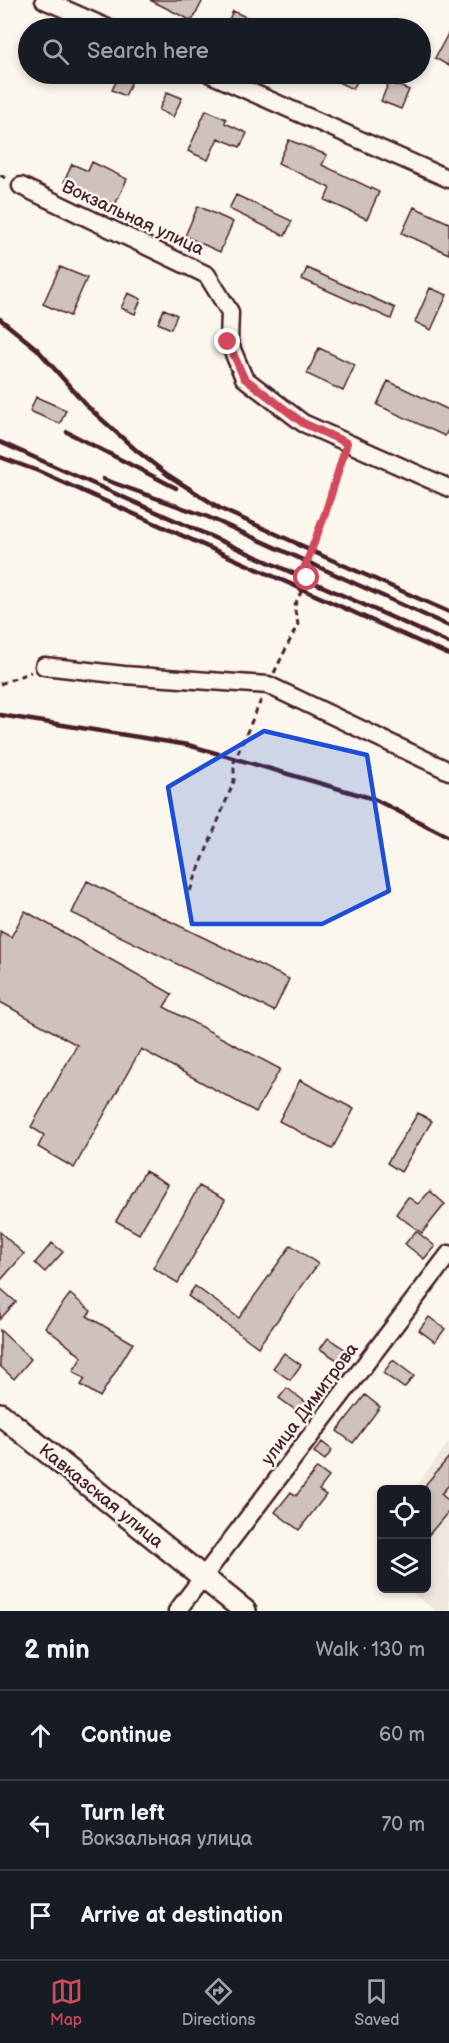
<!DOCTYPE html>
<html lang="en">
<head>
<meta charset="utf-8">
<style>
  body { margin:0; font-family:"Balsamiq Sans",sans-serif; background:#242831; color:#f1f3f6 }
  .controls { position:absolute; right:18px; bottom:18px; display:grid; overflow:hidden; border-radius:9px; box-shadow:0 3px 9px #0003 }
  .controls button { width:54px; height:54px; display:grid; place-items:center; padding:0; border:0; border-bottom:2px solid #363941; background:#171b24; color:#f1f3f6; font:30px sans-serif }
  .stop { position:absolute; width:18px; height:18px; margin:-14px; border:4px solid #d1495b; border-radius:50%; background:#fff }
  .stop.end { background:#d1495b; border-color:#fff; box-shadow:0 2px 6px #0008 }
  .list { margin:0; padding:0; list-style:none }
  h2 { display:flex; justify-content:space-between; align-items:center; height:78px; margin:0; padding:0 24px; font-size:26px }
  h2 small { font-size:20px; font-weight:400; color:#9ea1a6 }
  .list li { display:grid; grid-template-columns:39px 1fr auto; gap:18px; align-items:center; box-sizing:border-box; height:90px; padding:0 24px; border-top:2px solid #363941 }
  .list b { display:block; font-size:22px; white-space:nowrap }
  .list p { margin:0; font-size:20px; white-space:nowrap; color:#9ea1a6 }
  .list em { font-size:20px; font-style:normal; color:#9ea1a6 }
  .icon { flex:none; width:33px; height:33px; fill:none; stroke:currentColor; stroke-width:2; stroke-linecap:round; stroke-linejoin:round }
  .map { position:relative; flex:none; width:449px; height:1611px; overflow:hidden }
  .search { position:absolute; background:#171b24; box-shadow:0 3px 9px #0003; left:18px; right:18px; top:18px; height:66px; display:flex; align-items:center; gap:15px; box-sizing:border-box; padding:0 21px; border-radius:33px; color:#9ea1a6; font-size:22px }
  .sheet { height:348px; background:#171b24 }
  nav { display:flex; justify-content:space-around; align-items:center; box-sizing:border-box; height:84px; border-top:2px solid #363941; background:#171b24; font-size:16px; color:#9ea1a6 }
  nav a { display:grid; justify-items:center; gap:3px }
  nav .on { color:#d1495b }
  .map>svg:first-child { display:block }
</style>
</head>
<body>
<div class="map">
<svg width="449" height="1611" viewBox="0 0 449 1611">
  <rect width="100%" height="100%" fill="#fbf7ec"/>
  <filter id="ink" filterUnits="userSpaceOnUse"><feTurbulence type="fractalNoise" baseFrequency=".0167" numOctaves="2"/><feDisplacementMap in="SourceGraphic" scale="12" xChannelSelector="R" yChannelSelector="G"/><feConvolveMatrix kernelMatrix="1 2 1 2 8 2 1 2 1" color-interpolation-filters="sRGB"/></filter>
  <g filter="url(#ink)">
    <!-- built -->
    <path fill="#eee7de" d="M449,1442v169h-13l-29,-22 19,-1v-98l-12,-1z"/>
    <!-- building -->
    <path fill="#cfc2bc" stroke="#4a1f2b" stroke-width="1.5" d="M150,0h53l-11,21z
      M233,11l36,17h-44z
      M449,32v34l-14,-8z
      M120,74l13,5 -8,17 -13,-6z
      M321,74h40l-8,15z
      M389,82l20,8 -8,19 -20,-8z
      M167,92l15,6 -9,19 -14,-7z
      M206,110l20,9 -1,4 22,10 -7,14 -22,-9 -10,22 -20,-9z
      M289,140l38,15 -5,10 57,27 -12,27 -42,-19 5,-12 -52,-25z
      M92,162l35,17 -12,26 -51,-23 8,-18 16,7z
      M236,195l56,26 -7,15 -56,-27z
      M198,206l35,16 -13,30 -35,-16z
      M414,207l35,16v31l-47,-21z
      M60,267l27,11 -17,38 -27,-12z
      M307,268l88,40 -4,11 -89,-40z
      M430,288l17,7 -16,35 -16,-8z
      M128,293l13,6 -6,15 -14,-6z
      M164,309l13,6 -6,14 -13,-6z
      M319,348l36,17 -12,26 -36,-17z
      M388,381l61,29v18l-4,8 -68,-31z
      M36,397l30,13 -6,14 -30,-13z
      M87,881l202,98 -15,32 -202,-98z
      M25,911l147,83 -8,13 116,62 -24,43 -115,-63 -67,119 -36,-21 6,-12 -13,-8 46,-82 -77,-43v-71l11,6z
      M300,1080l54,29 -22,40 -53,-28z
      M418,1113l14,8 -31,51 -14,-9z
      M145,1171l23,13 -29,50 -23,-13z
      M199,1186l26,14 -47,83 -25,-15z
      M430,1191l15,13 -23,29 -26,-19 12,-17 10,7z
      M416,1231l19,15 -11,13 -19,-15z
      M0,1232l24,22 -24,27z
      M52,1243l11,9 -18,20 -10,-9z
      M291,1245l27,19 -60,83 -70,-51 7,-10 44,32z
      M0,1288l16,14 -16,17z
      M70,1294l21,17 -4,5 46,27 -33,54 -19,-12 4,-6 -12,-8 9,-14 -37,-30z
      M429,1317l16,12 -10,13 -16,-12z
      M0,1330l31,29 -17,20 -14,-13z
      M328,1338l21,14 -7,11 -22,-14z
      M284,1353l17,12 -11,15 -17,-12z
      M393,1360l21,16 -10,12 -21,-15z
      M287,1388l21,16 -7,10 -22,-16z
      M365,1395l15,12 -27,36 -16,-12z
      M322,1442l10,8 -7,10 -11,-8z
      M449,1457v28l-8,9 8,7v10l-23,27v-54z
      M317,1468l12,9 -10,13 7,5 -27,35 -24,-18 16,-20 5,4z"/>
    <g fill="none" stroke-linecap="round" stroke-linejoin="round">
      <!-- minor casing -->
      <g stroke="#4a1f2b" stroke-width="21">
        <path id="minor" d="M44,0l64,28
          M210,74l239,105
          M21,186l186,89 23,37 -1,30 15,36 59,45 146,65
          M44,666l80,9 144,10 181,86
          M177,1611l272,-357"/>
      </g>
      <!-- major casing -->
      <g stroke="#4a1f2b" stroke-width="26">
        <path id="major" d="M0,1414l245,197"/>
      </g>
      <!-- path -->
      <path stroke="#4a1f2b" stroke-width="3" stroke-dasharray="6 4.5" stroke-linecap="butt" d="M0,175l9,5
        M274,673l24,-49 -4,-17 17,-36 -7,-2 21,-55 18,-56
        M0,684l31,-12
        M190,891l44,-110v-19l27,-62"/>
      <!-- minor -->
      <use href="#minor" stroke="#fbf7ec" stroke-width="16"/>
      <!-- major -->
      <use href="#major" stroke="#fbf7ec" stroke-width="21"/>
      <!-- rail -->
      <path stroke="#4a1f2b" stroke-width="4.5" d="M0,319l37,30 51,58 49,44 31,24 53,34
        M67,432l109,56
        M0,442l449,201
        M0,457l38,14 411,184
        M103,479l105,38 241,109
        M214,506l91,41
        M298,545l151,67
        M0,715l188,30 186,54 75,38"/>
    </g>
  </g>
  <g fill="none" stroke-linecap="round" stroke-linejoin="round" filter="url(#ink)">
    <!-- route -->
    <path stroke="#d1495b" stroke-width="8" d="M228,342l16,36 59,45 44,20 -22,71 -21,55 7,2 -4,7"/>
  </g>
  <!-- marked area -->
  <path fill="#1d4ed8" fill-opacity="0.2" stroke="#1d4ed8" stroke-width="4.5" stroke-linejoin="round" d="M264,731l103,24 22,136 -67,33h-130l-24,-137z"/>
  <g text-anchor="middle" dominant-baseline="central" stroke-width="5" stroke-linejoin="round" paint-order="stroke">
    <!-- street labels -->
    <g font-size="18" fill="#4a1f2b" stroke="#fbf7ec">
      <text transform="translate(133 218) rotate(25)">Вокзальная улица</text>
      <text transform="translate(310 1404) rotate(-53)">улица Димитрова</text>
      <text transform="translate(101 1496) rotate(39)">Кавказская улица</text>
    </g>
  </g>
</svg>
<div class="controls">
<button><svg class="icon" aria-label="locate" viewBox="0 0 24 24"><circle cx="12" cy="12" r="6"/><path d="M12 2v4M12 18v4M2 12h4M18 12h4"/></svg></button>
<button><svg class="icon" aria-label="layers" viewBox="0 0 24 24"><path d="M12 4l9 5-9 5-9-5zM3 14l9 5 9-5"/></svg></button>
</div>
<div class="stop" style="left:307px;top:578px"></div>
<div class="stop end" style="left:228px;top:342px"></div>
<div class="search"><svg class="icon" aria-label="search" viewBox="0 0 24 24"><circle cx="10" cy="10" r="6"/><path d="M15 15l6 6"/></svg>Search here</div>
</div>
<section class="sheet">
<h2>2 min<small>Walk · 130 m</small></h2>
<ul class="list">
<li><svg class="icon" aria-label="ahead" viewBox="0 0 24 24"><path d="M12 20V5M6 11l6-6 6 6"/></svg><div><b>Continue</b></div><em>60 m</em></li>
<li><svg class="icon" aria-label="left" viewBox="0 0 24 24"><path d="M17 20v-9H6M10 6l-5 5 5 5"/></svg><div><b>Turn left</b><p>Вокзальная улица</p></div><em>70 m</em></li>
<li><svg class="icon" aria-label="arrive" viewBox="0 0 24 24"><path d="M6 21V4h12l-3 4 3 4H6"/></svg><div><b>Arrive at destination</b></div></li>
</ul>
</section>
<nav>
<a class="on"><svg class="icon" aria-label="map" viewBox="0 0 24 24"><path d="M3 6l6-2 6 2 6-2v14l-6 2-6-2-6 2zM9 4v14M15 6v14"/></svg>Map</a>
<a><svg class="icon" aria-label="directions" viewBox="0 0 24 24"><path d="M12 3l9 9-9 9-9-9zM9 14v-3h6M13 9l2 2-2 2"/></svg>Directions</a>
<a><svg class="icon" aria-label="saved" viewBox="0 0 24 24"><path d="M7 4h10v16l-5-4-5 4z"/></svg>Saved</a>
</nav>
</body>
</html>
